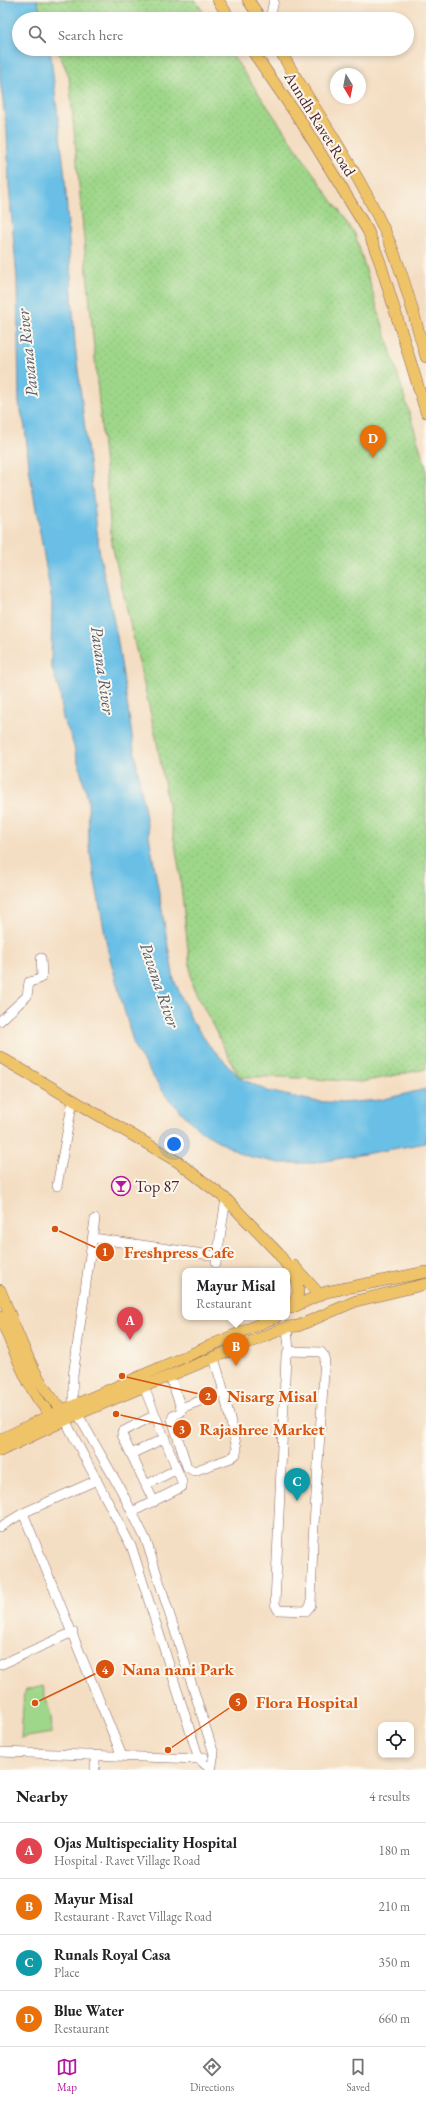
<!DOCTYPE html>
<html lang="en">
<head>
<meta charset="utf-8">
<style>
  body { margin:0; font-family:"EB Garamond",serif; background:#f6f6f6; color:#202124 }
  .controls { position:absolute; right:12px; bottom:12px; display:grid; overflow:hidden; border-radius:8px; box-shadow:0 2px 6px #0003 }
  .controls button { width:36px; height:36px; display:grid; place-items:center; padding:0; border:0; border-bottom:1px solid #e0e0e0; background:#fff; color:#202124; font:20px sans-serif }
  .compass { position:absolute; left:330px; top:68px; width:36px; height:36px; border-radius:50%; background:#fff; box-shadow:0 2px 6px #0003; rotate:170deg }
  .you { position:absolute; left:174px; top:1144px; width:14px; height:14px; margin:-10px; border:3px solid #fff; border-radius:50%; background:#1a73e8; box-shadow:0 0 0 6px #1a73e833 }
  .badge { display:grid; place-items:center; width:26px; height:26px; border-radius:50%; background:#b5179e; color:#fff; font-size:13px; font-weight:700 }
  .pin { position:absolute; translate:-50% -33px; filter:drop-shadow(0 1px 2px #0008) }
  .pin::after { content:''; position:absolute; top:21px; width:14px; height:12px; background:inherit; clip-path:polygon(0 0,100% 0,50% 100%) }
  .popup { position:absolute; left:182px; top:1268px; width:108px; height:52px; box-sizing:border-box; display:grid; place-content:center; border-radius:8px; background:#fff; filter:drop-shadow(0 1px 3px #0005); font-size:13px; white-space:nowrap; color:#757577 }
  .popup b { font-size:15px; color:#202124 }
  .popup::after { content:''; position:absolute; left:50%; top:100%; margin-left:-8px; border:8px solid transparent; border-top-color:#fff }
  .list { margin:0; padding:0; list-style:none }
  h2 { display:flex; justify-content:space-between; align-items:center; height:52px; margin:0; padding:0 16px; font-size:17px }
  h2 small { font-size:13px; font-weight:400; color:#757577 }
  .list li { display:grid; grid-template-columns:26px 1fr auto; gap:12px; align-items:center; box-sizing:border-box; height:56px; padding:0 16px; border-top:1px solid #e0e0e0 }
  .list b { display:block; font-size:15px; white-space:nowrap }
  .list p { margin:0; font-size:13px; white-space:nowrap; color:#757577 }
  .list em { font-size:13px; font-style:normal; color:#757577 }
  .icon { flex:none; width:22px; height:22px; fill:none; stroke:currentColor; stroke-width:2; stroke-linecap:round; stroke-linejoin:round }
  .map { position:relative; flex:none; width:426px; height:1770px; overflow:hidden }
  .search { position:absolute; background:#fff; box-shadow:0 2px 6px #0003; left:12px; right:12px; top:12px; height:44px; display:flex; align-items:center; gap:10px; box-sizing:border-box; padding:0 14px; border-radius:22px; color:#757577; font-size:15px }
  .sheet { height:276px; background:#fff }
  nav { display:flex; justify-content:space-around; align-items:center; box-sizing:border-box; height:56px; border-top:1px solid #e0e0e0; background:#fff; font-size:11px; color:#757577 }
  nav a { display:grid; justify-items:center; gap:2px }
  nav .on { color:#b5179e }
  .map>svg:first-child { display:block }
</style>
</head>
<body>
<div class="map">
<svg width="426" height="1770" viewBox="0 0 426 1770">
  <defs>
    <pattern id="grass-dots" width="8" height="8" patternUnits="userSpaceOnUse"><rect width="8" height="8" fill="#9fd78a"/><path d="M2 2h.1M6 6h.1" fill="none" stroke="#8ab877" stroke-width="1.8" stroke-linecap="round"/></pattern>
  </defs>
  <rect width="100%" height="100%" fill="#fbf7ec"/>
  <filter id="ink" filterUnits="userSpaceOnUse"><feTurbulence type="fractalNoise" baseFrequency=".025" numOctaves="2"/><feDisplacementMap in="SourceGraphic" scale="8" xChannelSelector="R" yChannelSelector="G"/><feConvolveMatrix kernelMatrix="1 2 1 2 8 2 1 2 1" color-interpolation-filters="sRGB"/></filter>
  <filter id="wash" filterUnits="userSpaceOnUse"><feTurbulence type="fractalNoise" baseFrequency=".012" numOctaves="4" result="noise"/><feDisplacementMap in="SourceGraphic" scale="16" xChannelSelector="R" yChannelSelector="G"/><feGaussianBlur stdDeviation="0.9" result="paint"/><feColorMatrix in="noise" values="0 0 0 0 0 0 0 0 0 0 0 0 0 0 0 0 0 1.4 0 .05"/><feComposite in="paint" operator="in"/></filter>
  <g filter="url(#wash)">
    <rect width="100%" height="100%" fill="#f4dec3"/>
    <!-- grass -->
    <path fill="url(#grass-dots)" stroke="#747b5a" d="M35,0h160l13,19h-164z
      M57,49h171l127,185 71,234v601l-64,13 -81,-5h-42l-47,-92 -13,-117 -22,-126 -45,-198 -43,-468z"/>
    <!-- green -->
    <path fill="#9fd78a" stroke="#747b5a" d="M42,1686l9,29 1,18 -31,5 3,-47z"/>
    <!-- water -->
    <path fill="#69bfe6" stroke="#5a6f88" d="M0,0h37l5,19h-23v30h31l15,128 10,167 25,212 17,80 17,113 40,231 18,41 17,24 30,32 28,14 46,10 29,2 38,-3 46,-11v54l-112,20h-35l-36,-8 -44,-25 -33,-34 -31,-47 -27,-98 -19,-104 -1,-48 -17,-63 -8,-17 -3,-26 -9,-28 1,-63 -22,-128 -5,-47 -6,-24 -2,-124 -8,-93 -2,-55 -7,-51z"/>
  </g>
  <g filter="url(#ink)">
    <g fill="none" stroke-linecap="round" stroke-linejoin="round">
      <!-- minor casing -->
      <g stroke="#866260" stroke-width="10">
        <path id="minor" d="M270,19l4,-19
          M0,1021l27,-25 2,-14 8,-2 5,-3 -1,-19
          M57,1186l16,-86
          M95,1219l-22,157v30l48,84 25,50 68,214 -3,16
          M93,1238l124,18
          M216,1263l10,-64
          M287,1327l2,24 -3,5 -11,248 3,6 28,1 5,-6 2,-65 12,-183 -4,-5 -32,-1
          M170,1376l11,32v4l-8,4 -1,3 15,48 7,4 37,-13 5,-4 1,-6 -15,-63 -8,-27
          M181,1408l43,-16
          M65,1420l67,128 67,211 12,11
          M131,1454l34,-16
          M146,1485l31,-16
          M154,1502l-32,-67v-3l33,-17
          M132,1512l50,-25v-5l-38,-95
          M23,1513l99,243
          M0,1527l23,-14 74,-33
          M0,1665l73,-33
          M0,1752l199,7 5,-2
          M95,1770v-14"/>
      </g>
      <!-- major casing -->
      <g stroke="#866260" stroke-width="12">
        <path id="major" d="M218,0l12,19
          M248,0l13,19
          M251,49l51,74 66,108 12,31 46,150
          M279,49c34,59 74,114 103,176 20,41 31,88 44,132
          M0,1057l178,105 48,37 52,54 19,26 1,14 -5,13
          M294,1266l25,28
          M0,1290c12,28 40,113 70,122
          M291,1308l35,-16 100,-20
          M0,1317c11,24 34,93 58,101
          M0,1440l38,-19 238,-104
          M0,1451l78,-37 209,-87 11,-1 58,-25 70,-17"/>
      </g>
      <!-- minor -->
      <use href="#minor" stroke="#fff" stroke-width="9"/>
      <!-- major -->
      <use href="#major" stroke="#efc469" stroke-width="11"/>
    </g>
  </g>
  <!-- icons -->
  <defs>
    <g id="bar-ring" transform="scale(1)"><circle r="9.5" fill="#fbf7ec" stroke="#b5179e" stroke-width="1.5"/><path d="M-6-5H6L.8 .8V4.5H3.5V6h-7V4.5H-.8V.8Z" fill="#b5179e"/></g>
  </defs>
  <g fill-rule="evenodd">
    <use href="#bar-ring" x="121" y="1186"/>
  </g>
  <g text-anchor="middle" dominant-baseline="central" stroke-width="4" stroke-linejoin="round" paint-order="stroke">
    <!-- street labels -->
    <g font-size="16" fill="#4a1f2b" stroke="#fbf7ec">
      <text transform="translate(320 124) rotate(58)">Aundh Ravet Road</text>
    </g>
    <!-- poi labels -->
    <g font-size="16" fill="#4a1f2b" stroke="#fbf7ec" text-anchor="start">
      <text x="135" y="1186">Top 87</text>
    </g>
    <!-- water labels -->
    <g font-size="17" font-style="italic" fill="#55576c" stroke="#fbf7ec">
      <text transform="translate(27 353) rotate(-96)">Pavana River</text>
      <text transform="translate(103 670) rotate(82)">Pavana River</text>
      <text transform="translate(160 985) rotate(71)">Pavana River</text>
    </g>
  </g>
  <!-- callouts -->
  <path fill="none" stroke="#d8530f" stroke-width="1.5" d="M55 1229L105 1252M122 1376L208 1396M116 1414L182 1429M35 1703L105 1669M168 1750L238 1702"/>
  <g fill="#d8530f" stroke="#fbf7ec" stroke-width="1.5">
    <circle cx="55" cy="1229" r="4"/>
    <circle cx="122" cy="1376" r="4"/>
    <circle cx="116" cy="1414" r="4"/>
    <circle cx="35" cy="1703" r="4"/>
    <circle cx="168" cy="1750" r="4"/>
    <circle cx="105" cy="1252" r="10"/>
    <circle cx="208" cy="1396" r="10"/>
    <circle cx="182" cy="1429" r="10"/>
    <circle cx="105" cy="1669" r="10"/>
    <circle cx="238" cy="1702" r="10"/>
  </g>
  <g font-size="12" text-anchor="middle" font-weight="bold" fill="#fff">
    <text x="105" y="1256">1</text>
    <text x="208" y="1400">2</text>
    <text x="182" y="1433">3</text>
    <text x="105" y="1674">4</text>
    <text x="238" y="1706">5</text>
  </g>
  <g font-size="17" text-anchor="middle" font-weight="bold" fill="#d8530f" stroke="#fbf7ec" stroke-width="4" stroke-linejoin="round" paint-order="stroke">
    <text x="179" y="1258">Freshpress Cafe</text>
    <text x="272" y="1402">Nisarg Misal</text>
    <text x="262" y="1435">Rajashree Market</text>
    <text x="178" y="1675">Nana nani Park</text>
    <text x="307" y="1708">Flora Hospital</text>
  </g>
</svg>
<div class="controls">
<button><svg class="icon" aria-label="locate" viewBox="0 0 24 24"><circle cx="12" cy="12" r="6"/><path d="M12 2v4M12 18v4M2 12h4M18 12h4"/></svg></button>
</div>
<svg class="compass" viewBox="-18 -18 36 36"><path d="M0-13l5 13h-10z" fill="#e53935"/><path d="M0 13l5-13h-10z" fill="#757577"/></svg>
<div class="you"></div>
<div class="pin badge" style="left:130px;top:1340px;background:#e0444e">A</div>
<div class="pin badge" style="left:236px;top:1366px;background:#e8710a">B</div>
<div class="popup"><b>Mayur Misal</b>Restaurant</div>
<div class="pin badge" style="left:297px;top:1501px;background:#0f9aa8">C</div>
<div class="pin badge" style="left:373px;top:458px;background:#e8710a">D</div>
<div class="search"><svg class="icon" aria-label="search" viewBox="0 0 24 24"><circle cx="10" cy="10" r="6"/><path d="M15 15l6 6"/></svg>Search here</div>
</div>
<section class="sheet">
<h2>Nearby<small>4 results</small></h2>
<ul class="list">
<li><span class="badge" style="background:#e0444e">A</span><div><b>Ojas Multispeciality Hospital</b><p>Hospital · Ravet Village Road</p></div><em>180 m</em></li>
<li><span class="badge" style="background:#e8710a">B</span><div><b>Mayur Misal</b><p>Restaurant · Ravet Village Road</p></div><em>210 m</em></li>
<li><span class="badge" style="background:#0f9aa8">C</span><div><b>Runals Royal Casa</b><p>Place</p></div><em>350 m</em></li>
<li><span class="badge" style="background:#e8710a">D</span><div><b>Blue Water</b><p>Restaurant</p></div><em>660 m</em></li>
</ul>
</section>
<nav>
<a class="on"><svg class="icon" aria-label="map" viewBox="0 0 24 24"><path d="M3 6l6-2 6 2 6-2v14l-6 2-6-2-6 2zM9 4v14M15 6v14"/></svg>Map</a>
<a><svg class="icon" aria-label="directions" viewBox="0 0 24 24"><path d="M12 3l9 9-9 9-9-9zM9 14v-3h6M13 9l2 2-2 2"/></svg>Directions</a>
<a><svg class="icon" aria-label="saved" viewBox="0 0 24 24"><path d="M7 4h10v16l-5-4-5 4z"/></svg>Saved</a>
</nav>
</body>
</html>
